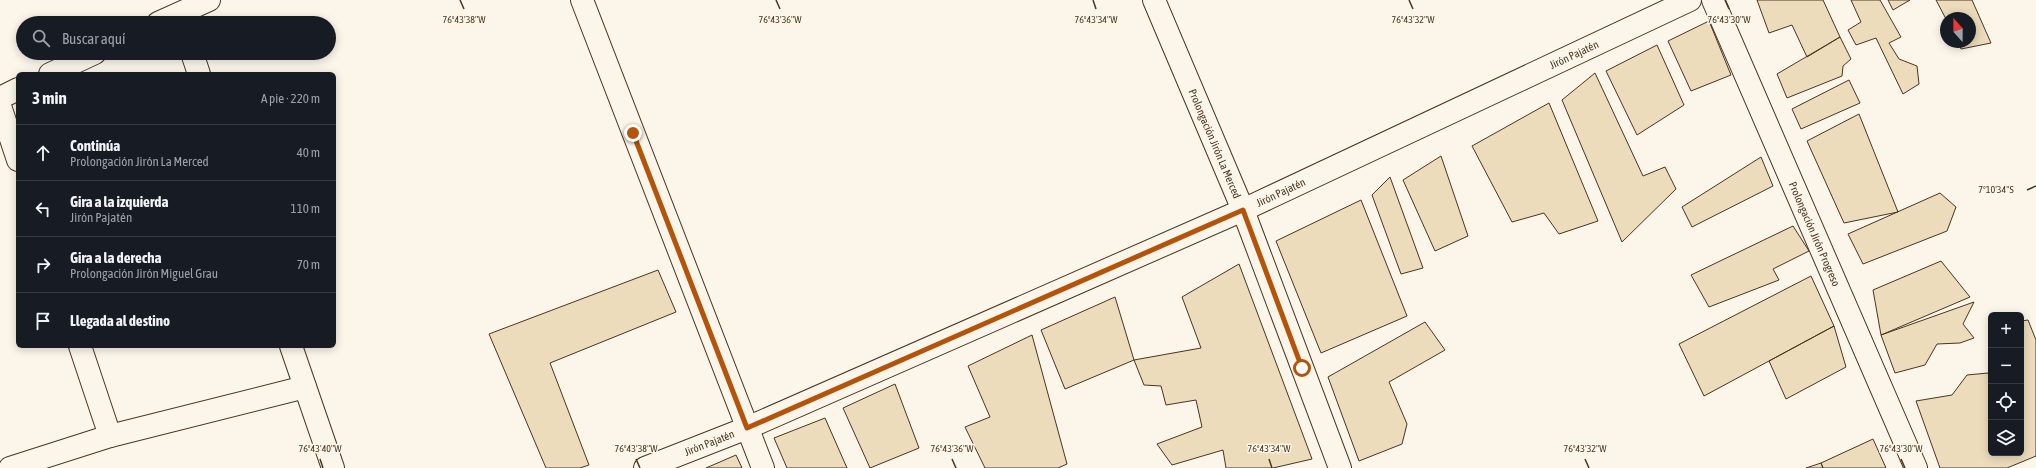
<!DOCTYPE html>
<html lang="es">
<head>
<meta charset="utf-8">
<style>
  body { margin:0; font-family:"Asap Condensed",sans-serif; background:#20242c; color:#f1f3f6 }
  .controls { position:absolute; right:12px; bottom:12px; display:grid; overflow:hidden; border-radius:6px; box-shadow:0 2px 10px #0003 }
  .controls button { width:36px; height:36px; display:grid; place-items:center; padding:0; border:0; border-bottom:1px solid #363941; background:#171b24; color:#f1f3f6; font:20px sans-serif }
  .compass { position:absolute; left:1940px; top:12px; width:36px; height:36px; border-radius:50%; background:#171b24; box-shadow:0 2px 10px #0003; rotate:339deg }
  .stop { position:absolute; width:12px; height:12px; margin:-9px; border:3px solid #b45309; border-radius:50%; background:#fff }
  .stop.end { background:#b45309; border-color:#fff; box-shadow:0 1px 4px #0008 }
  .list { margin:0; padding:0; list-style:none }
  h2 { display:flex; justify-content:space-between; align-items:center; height:52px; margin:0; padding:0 16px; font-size:17px }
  h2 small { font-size:13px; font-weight:400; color:#9ea1a6 }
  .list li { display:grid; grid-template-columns:26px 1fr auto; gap:12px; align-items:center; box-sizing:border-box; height:56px; padding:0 16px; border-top:1px solid #363941 }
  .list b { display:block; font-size:15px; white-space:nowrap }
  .list p { margin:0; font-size:13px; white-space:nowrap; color:#9ea1a6 }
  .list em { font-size:13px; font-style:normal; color:#9ea1a6 }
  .icon { flex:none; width:22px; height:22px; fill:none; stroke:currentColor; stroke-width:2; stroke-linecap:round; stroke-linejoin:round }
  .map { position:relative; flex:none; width:2036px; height:468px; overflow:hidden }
  .search { position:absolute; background:#171b24; box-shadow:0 2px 10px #0003; left:16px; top:16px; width:320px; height:44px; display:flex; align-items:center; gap:10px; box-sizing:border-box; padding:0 14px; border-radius:22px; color:#9ea1a6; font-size:15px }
  .panel { position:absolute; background:#171b24; box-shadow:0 2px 10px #0003; left:16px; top:72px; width:320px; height:276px; border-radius:6px }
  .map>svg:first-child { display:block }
</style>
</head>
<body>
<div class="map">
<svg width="2036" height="468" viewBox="0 0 2036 468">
  <rect width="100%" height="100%" fill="#fbf6e9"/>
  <!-- building -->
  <path fill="#ecdcbc" stroke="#4a3520" d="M1757,0h66l17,37 -33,20 -15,-32 -23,8z
    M1851,0h29l21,37 -12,6 10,16 18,7 2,18 -16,10 -27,-56 -20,7 -8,-15 13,-8z
    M1888,0h22l-17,10z
    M1936,0h36l19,43 -30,6 -3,-7h12v-24h-24v1z
    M1709,21l22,54 -40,16 -23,-50z
    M1840,37l11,22 -8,7 -1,10 -55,22 -10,-24z
    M1657,45l27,60 -47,30 -31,-64z
    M1595,73l48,103 22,-9 11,22 -54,53 -60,-142z
    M1849,80l11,23 -59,26 -9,-20z
    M1549,103l49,118 -39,13 -15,-21 -32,9 -40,-76z
    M1859,114l39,98 -54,11 -37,-82z
    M1441,156l27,80 -33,15 -32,-71z
    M1761,157l12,29 -81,41 -10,-20z
    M1390,177l33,91 -22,6 -29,-79z
    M1940,193l16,14 -9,24 -84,33 -15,-30z
    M1361,200l46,116 -86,37 -45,-112z
    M1793,226l16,25 -36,18 6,11 -70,27 -18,-32z
    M1941,261l29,36 -89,38 -8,-45z
    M1239,264l73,195 -39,9h-47l-3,-18 -51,15 -15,-21 45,-17 -6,-27 -30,5 -5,-19 -17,-1 -10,-25 67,-12 -19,-51z
    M658,270l18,42 -126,51 39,102 -9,3h-34l-57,-134z
    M1811,276l23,50 -130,70 -25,-52z
    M1115,297l19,63 -69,29 -24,-59z
    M1974,302l-11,22 11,14 -14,5 -23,1 -12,21 -30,8 -14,-38z
    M2028,320l8,20v116l-29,12h-67l-24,-67 36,-6 15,-20 21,-2 3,9v71h30v-132z
    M1425,322l20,28 -56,32 18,42 -5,20 -43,17 -31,-84z
    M1834,326l12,41 -60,32 -17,-38z
    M1032,335l35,129 -9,4h-73l-20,-41 25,-10 -22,-51z
    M895,384l24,64 -49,20 -27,-60z
    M825,418l22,50h-60l-13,-30z
    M1873,439l13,29h-63l-2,-5z
    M736,455l6,13h-36z
    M1821,463l2,5h-17z"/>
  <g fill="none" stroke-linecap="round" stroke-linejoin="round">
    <!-- street casing -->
    <g stroke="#4a3520" stroke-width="24">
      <g id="street">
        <path d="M582,0l181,468"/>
        <path id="s1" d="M1154,0l89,210 97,258"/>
        <path id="s2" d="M1713,0l203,468"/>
        <path d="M158,23l51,-23"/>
        <path d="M192,53l7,21"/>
        <path d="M50,74l45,-21"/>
        <path d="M0,98l18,-9"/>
        <path d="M0,106l18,54"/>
        <path d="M80,346l30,90"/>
        <path d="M291,346l42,122"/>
        <path d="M10,468l100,-32 195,-49"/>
        <path id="s3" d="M645,468l102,-40 496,-218 447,-210"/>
      </g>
    </g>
    <!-- street -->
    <use href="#street" stroke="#fbf6e9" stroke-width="22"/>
  </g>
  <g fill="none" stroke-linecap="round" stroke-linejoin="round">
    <!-- route -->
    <path stroke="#b45309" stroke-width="5" d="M633,133l114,295 496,-218 59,158"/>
  </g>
  <!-- ticks -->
  <path fill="none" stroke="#4a3520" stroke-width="1.5" d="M460,0l4,9M776,0l4,9M1093,0l3,9M1409,0l4,9M1725,0l4,9M2027,190l9,-4M320,459l3,9M636,459l4,9M952,459l4,9M1269,459l3,9M1585,459l4,9M1901,459l4,9"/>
  <g text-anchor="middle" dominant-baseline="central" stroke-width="3" stroke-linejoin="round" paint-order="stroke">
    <!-- street labels -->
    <g font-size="11" fill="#4a3520" stroke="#fbf6e9">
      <text stroke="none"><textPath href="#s3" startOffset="1017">Jirón Pajatén</textPath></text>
      <text stroke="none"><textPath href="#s1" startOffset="156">Prolongación Jirón La Merced</textPath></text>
      <text stroke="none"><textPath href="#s3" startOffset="693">Jirón Pajatén</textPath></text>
      <text stroke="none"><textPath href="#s2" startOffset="255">Prolongación Jirón Progreso</textPath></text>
      <text stroke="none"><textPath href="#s3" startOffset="69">Jirón Pajatén</textPath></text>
    </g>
  </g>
  <g font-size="10" text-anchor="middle" fill="#4a3520" stroke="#fbf6e9" stroke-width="3" stroke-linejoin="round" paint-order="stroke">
    <text x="464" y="23">76°43'38"W</text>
    <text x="780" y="23">76°43'36"W</text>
    <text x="1096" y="23">76°43'34"W</text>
    <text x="1413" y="23">76°43'32"W</text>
    <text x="1729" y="23">76°43'30"W</text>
    <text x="1996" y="193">7°10'34"S</text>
    <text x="320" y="452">76°43'40"W</text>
    <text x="636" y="452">76°43'38"W</text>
    <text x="952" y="452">76°43'36"W</text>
    <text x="1269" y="452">76°43'34"W</text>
    <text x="1585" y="452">76°43'32"W</text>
    <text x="1901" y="452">76°43'30"W</text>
  </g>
</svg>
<div class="controls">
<button>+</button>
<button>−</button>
<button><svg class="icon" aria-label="locate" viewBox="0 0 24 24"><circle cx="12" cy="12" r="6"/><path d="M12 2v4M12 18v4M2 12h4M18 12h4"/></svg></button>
<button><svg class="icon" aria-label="layers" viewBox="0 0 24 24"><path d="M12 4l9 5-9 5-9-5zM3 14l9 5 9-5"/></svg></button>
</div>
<svg class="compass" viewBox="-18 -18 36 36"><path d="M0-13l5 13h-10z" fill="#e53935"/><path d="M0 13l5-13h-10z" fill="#9ea1a6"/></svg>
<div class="stop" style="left:1302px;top:368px"></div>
<div class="stop end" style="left:633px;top:133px"></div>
<div class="search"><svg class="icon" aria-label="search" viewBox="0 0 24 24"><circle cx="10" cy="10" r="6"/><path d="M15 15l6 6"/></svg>Buscar aquí</div>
<section class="panel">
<h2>3 min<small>A pie · 220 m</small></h2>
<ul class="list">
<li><svg class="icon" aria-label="ahead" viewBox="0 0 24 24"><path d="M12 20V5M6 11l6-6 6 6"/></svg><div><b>Continúa</b><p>Prolongación Jirón La Merced</p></div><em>40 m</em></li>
<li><svg class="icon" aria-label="left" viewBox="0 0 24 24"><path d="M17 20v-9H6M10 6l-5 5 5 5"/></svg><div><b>Gira a la izquierda</b><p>Jirón Pajatén</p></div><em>110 m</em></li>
<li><svg class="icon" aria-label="right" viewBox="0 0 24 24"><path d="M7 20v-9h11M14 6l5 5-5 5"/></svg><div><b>Gira a la derecha</b><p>Prolongación Jirón Miguel Grau</p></div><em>70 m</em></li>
<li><svg class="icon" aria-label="arrive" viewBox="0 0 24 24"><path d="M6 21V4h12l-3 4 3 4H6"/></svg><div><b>Llegada al destino</b></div></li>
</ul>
</section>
</div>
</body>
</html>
